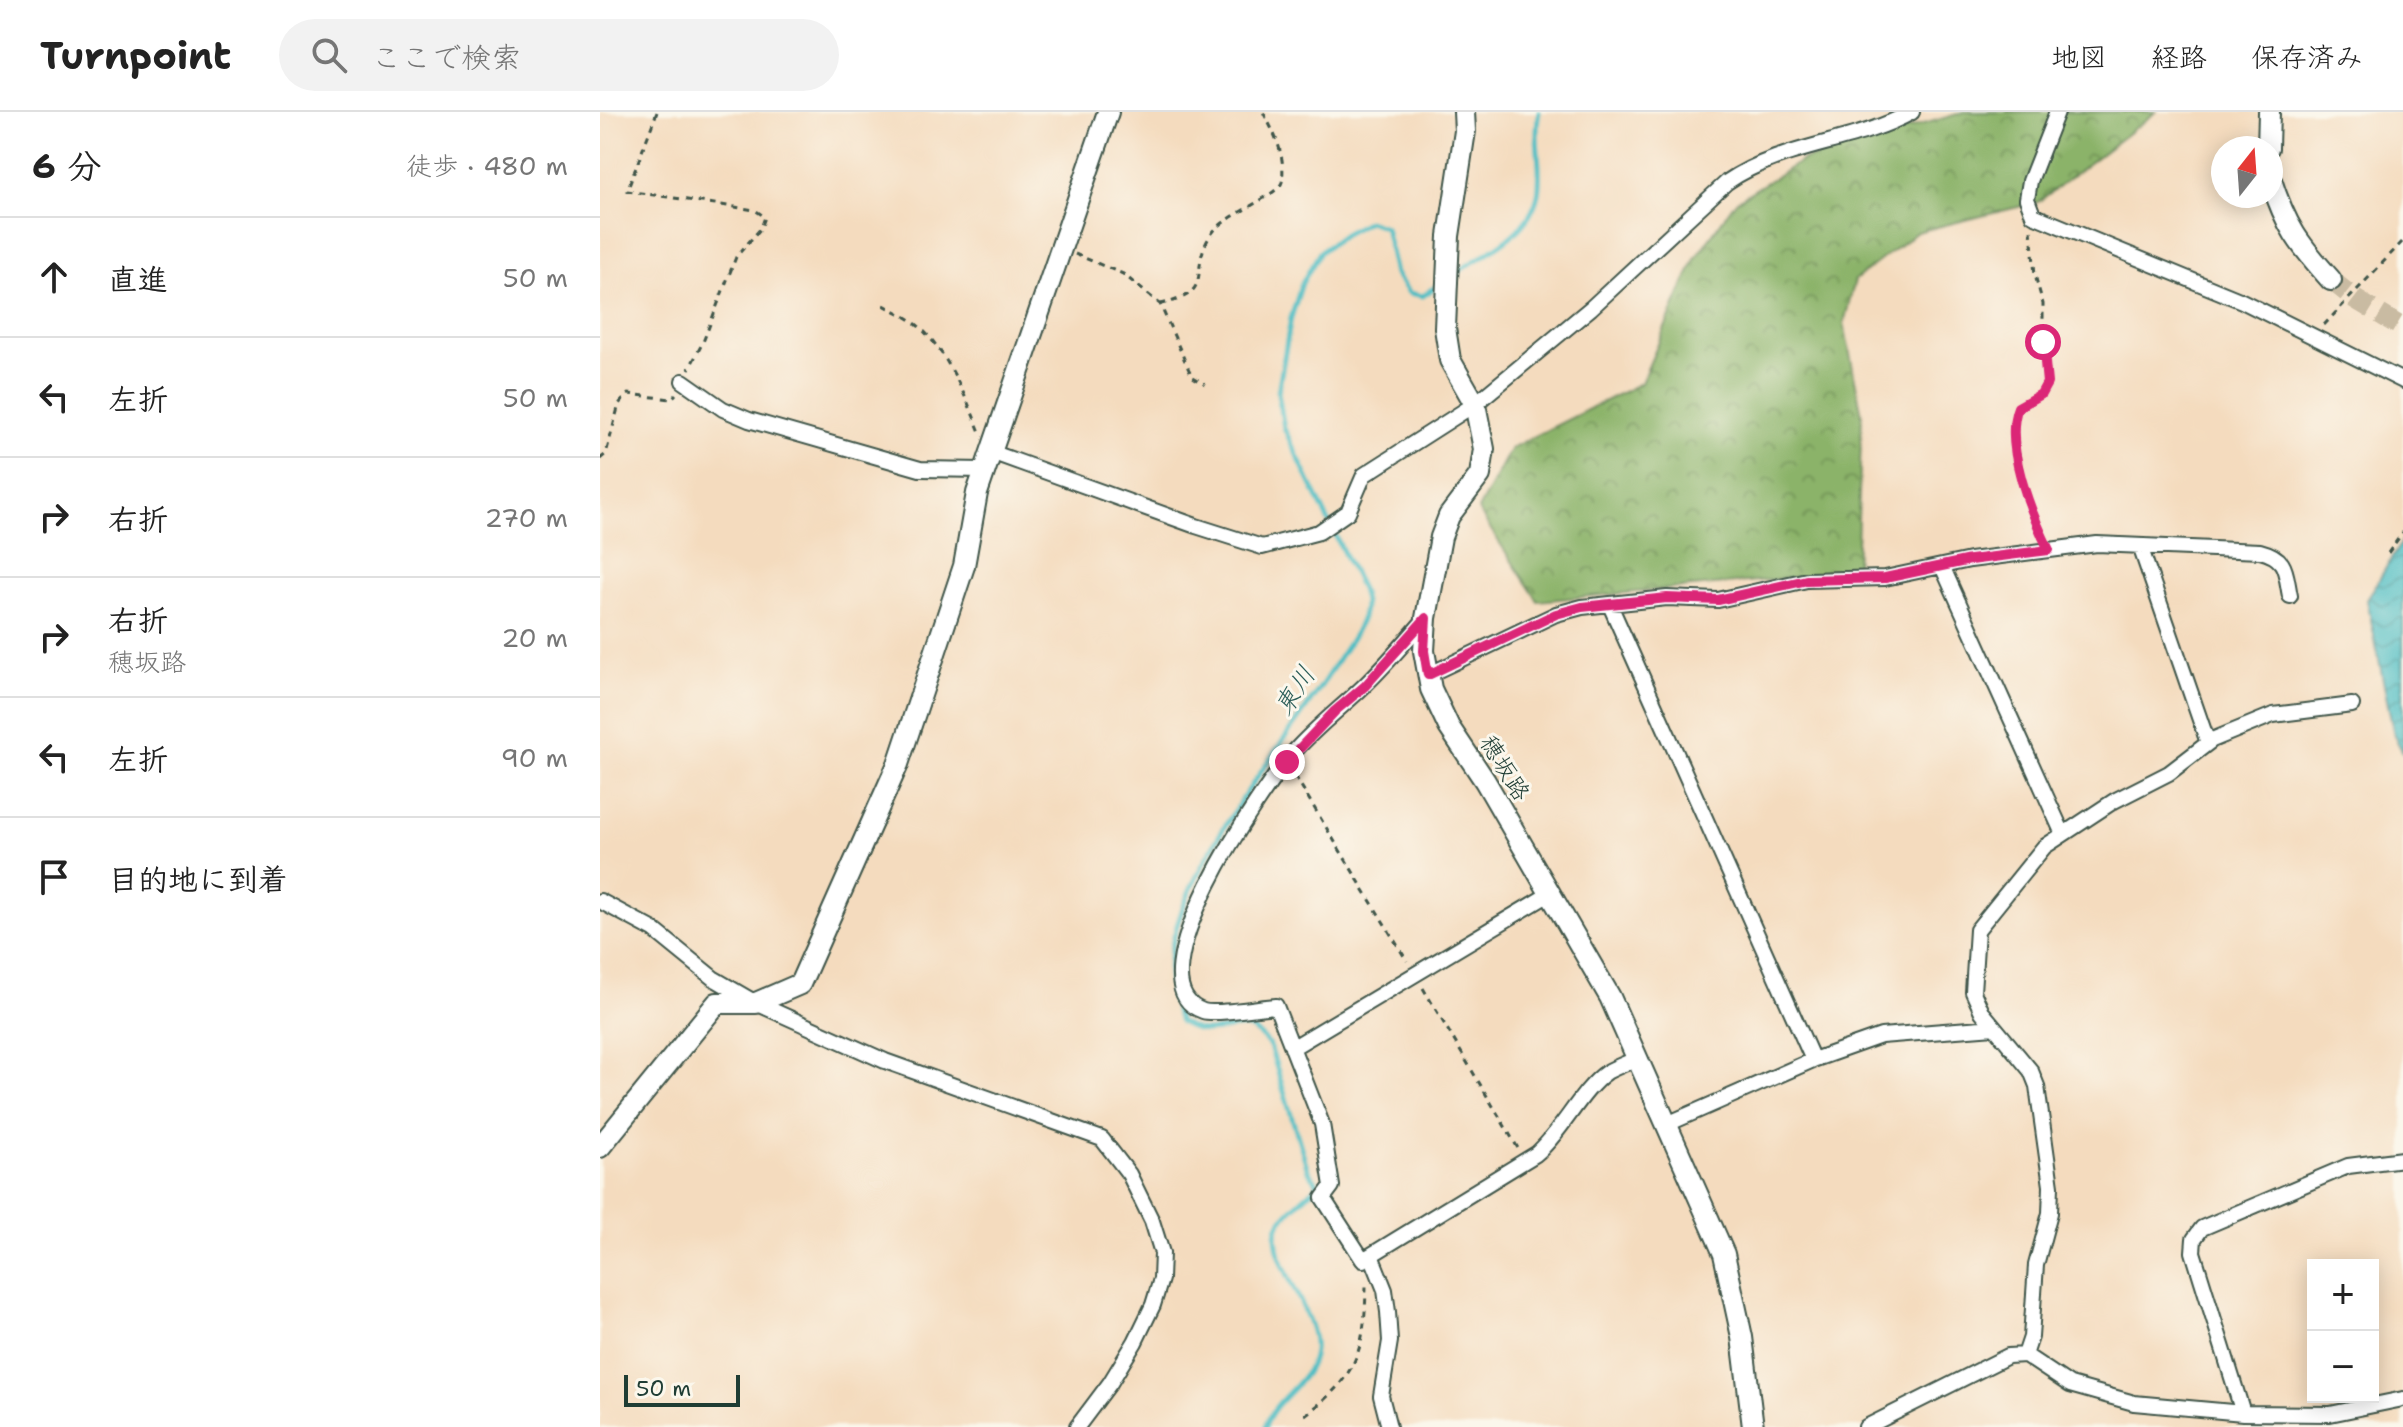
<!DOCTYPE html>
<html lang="ja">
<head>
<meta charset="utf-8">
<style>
  body { margin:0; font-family:"Shantell Sans","Klee One",sans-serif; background:#f2f2f2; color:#222 }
  .controls { position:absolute; right:24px; bottom:24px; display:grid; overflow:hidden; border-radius:0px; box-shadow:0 4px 20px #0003 }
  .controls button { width:72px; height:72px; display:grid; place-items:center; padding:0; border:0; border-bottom:2px solid #e0e0e0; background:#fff; color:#222; font:40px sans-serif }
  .compass { position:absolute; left:1611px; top:24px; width:72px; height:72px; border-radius:50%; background:#fff; box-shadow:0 4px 20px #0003; rotate:17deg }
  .scale { position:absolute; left:24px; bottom:20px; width:116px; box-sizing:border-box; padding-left:8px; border:4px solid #1f3d34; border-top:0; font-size:22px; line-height:28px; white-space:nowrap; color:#1f3d34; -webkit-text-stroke:6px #fbf7ec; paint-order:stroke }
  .stop { position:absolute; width:24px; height:24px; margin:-18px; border:6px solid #db2777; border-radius:50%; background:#fff }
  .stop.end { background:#db2777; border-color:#fff; box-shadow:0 2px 8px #0008 }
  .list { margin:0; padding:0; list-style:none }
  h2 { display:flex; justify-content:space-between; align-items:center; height:104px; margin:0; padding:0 32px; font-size:34px }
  h2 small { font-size:26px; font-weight:400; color:#767676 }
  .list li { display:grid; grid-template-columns:52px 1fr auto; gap:24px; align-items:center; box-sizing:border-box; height:120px; padding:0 32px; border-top:2px solid #e0e0e0 }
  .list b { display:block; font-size:30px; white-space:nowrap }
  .list p { margin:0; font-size:26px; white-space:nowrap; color:#767676 }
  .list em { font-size:26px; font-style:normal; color:#767676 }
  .icon { flex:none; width:44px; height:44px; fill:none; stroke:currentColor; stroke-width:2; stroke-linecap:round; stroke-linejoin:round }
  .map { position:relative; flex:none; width:1803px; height:1315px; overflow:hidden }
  header { display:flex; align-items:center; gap:48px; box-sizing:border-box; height:112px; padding:0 40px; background:#fff; border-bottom:2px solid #e0e0e0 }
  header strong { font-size:38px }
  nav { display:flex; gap:44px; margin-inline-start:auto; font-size:28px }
  .search { width:560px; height:72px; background:#f2f2f2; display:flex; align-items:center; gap:20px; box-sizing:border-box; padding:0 28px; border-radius:44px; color:#767676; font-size:30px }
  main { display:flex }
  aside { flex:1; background:#fff }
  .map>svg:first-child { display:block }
</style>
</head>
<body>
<header>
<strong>Turnpoint</strong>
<div class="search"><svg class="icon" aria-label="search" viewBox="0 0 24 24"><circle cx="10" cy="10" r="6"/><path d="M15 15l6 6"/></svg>ここで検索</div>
<nav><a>地図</a><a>経路</a><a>保存済み</a></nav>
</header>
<main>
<aside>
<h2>6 分<small>徒歩 · 480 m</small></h2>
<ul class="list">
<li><svg class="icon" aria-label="ahead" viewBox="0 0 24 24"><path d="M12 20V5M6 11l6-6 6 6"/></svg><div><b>直進</b></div><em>50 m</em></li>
<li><svg class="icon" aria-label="left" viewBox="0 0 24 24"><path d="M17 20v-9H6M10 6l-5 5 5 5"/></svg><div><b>左折</b></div><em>50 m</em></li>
<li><svg class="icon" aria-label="right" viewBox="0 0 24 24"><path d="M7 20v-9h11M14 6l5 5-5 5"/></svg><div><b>右折</b></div><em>270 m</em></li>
<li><svg class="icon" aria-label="right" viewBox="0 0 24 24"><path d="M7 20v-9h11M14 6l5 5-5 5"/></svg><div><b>右折</b><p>穂坂路</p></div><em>20 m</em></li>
<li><svg class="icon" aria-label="left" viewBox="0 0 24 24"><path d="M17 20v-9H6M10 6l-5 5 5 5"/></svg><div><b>左折</b></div><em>90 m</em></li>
<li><svg class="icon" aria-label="arrive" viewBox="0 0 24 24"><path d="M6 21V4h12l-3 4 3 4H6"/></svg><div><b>目的地に到着</b></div></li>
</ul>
</aside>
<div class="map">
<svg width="1803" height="1315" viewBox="0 0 1803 1315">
  <defs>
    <pattern id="forest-crowns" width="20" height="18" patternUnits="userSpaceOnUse" patternTransform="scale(2)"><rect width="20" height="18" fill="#8bb369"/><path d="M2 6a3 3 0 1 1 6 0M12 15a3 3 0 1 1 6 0" fill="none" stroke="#719357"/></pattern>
    <pattern id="water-waves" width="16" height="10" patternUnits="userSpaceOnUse" patternTransform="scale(2)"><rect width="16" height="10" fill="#4ebdc3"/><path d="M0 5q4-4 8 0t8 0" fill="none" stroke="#409b9f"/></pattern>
  </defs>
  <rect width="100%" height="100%" fill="#fbf7ec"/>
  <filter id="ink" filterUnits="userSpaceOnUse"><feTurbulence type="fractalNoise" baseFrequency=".0125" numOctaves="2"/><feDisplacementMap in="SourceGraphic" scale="16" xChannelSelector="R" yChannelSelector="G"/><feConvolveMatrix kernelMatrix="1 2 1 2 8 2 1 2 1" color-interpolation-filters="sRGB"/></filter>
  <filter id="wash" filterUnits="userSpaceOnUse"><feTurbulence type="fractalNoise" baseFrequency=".006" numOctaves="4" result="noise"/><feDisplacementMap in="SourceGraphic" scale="32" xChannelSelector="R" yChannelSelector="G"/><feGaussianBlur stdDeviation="1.8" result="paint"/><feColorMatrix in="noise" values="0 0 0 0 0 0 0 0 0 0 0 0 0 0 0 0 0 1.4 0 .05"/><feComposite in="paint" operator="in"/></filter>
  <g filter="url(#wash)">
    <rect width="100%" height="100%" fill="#f4dbbe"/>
    <!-- forest -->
    <path fill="url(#forest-crowns)" stroke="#55784e" stroke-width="2" d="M1364,0h192l-118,90 -121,30 -62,48 -11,43 18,92 -6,157 -318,29 -60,-91 33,-62 130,-65 55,-126 40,-56 67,-41z"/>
    <!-- water -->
    <path fill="url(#water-waves)" stroke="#367d7c" stroke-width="2" d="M1803,427v214l-9,-18 -27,-135z"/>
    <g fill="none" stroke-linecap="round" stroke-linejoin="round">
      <!-- stream -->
      <path stroke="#4ebdc3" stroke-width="5" d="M853,163c31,-22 77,-40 85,-81 5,-26 -5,-55 1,-82
        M665,1315c9,-30 46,-44 49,-76 5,-37 -51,-97 -35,-127 7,-12 29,-29 39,-40l-10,-14 -38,-124c-26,-32 -30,-15 -65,-15 -8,0 -17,-5 -25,-9 -3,-9 -8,-19 -9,-29 -19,-101 116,-247 166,-332 9,-15 26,-36 27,-54 1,-5 -2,-13 -3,-18l-77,-161 -6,-36 13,-74 11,-35 18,-31 24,-18 24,-13 17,6 10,47 14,19 14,3 18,-13"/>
    </g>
  </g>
  <g filter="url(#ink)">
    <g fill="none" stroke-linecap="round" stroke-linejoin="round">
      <!-- secondary-tunnel -->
      <path stroke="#c9bba2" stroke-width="20" stroke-dasharray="20 10" stroke-linecap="butt" d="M1731,168l24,19 48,29"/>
      <!-- street casing -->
      <g stroke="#3f5549" stroke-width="18">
        <path id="street" d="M1457,0l-27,69 -3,18 6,16 209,86 161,80
          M83,269l40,28 26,11 171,49 65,1
          M391,340l205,74 66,21 57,-15 29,-20 16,-37 111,-71 116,-96 136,-126c55,-38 127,-38 185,-70
          M1540,434l68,197
          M1342,454l121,268
          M1010,493l203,455
          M826,506c-20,23 -40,47 -62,68 -23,22 -49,42 -71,67 -29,33 -167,232 -90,258 12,4 58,-4 73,-5l46,118 10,62 -9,12 40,62 173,-106c26,-22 45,-64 71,-82 9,-5 20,-9 29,-13
          M828,563l128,-61 26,-7 85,-9 51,2 89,-20 78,-2 85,-18 127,-16 163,7c28,7 25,21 30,45
          M0,789l54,29 59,48 43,25 129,58 217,78 27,35 23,47 10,32 -1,26 -8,26 -18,37 -25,41 -33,44
          M692,936l259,-155
          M1065,1013l148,-65 68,-24 113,-9
          M771,1143l14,35 3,22 2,29 -9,55 8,31
          M1425,1243l6,-18 5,-72 14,-52 1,-27 -14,-100 -6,-15 -49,-59 -9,-20 4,-62 67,-83 70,-46 55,-28 43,-33 61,-25 79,-10
          M1643,1301l-50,-161 1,-13 8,-11 146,-62 55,-7
          M1266,1315l142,-71 17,-1 45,30 64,18 109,10 87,1 73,-15"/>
      </g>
      <!-- secondary casing -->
      <g stroke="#3f5549" stroke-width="24">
        <path id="secondary" d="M864,0l1,19 -16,105 -4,92 5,32 25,44 9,45 -4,26 -31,41 -8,21 -15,81 -2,33 7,38 18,38 36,54 125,216 114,257 18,83 11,90
          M1668,36l1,-36
          M1671,68c15,47 28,64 60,100
          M0,1035l117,-144h39l44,-19 98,-220 66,-198 13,-73 131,-381"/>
      </g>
      <!-- path -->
      <path stroke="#3f5549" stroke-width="3" stroke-dasharray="6 6" stroke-linecap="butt" d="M57,0l-30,79 128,19 10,7 -4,11 -25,29 -33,85 -14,27
        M1431,118l4,45 8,29v38l4,41 -6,11 -23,13 -3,9 -1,17 14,71 15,33
        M475,142l48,20 37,30 29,66 4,7 12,7
        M560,192c60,-11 25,-36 53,-72 12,-16 66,-37 69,-50 4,-26 -7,-48 -19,-70
        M284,193c10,6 23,11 32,19 29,23 51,75 64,108
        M1724,213l79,-84
        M0,347l6,-5 13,-50 9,-10 43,5 5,-5
        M1788,441l15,-21
        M695,664l112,185
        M823,876l96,162
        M705,1303c53,-39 60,-65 61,-130"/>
      <!-- street -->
      <use href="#street" stroke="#fff" stroke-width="14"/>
      <!-- secondary -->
      <use href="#secondary" stroke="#fff" stroke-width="20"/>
    </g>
  </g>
  <g fill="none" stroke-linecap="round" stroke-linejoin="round" filter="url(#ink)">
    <!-- route -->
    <path stroke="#db2777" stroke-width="10" d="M687,650l48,-51 30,-25 61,-68 -2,33 4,24 128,-61 26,-7 85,-9 51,2 89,-20 78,-2 85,-18 79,-10c-17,-35 -46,-105 -31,-143l23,-13 6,-11 -4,-41"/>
  </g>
  <g text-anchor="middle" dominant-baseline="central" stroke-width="6" stroke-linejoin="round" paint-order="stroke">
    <!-- street labels -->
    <g font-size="24" fill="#1f3d34" stroke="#fbf7ec">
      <text transform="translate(905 656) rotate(58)">穂坂路</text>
    </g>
    <!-- water labels -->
    <g font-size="26" font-style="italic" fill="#2b5d58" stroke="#fbf7ec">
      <text transform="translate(694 578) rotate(-57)">東川</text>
    </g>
  </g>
</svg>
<div class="controls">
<button>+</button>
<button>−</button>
</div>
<svg class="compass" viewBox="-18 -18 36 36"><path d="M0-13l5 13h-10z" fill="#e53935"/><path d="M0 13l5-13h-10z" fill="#767676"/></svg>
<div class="scale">50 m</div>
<div class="stop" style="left:1443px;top:230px"></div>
<div class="stop end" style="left:687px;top:650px"></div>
</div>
</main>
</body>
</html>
